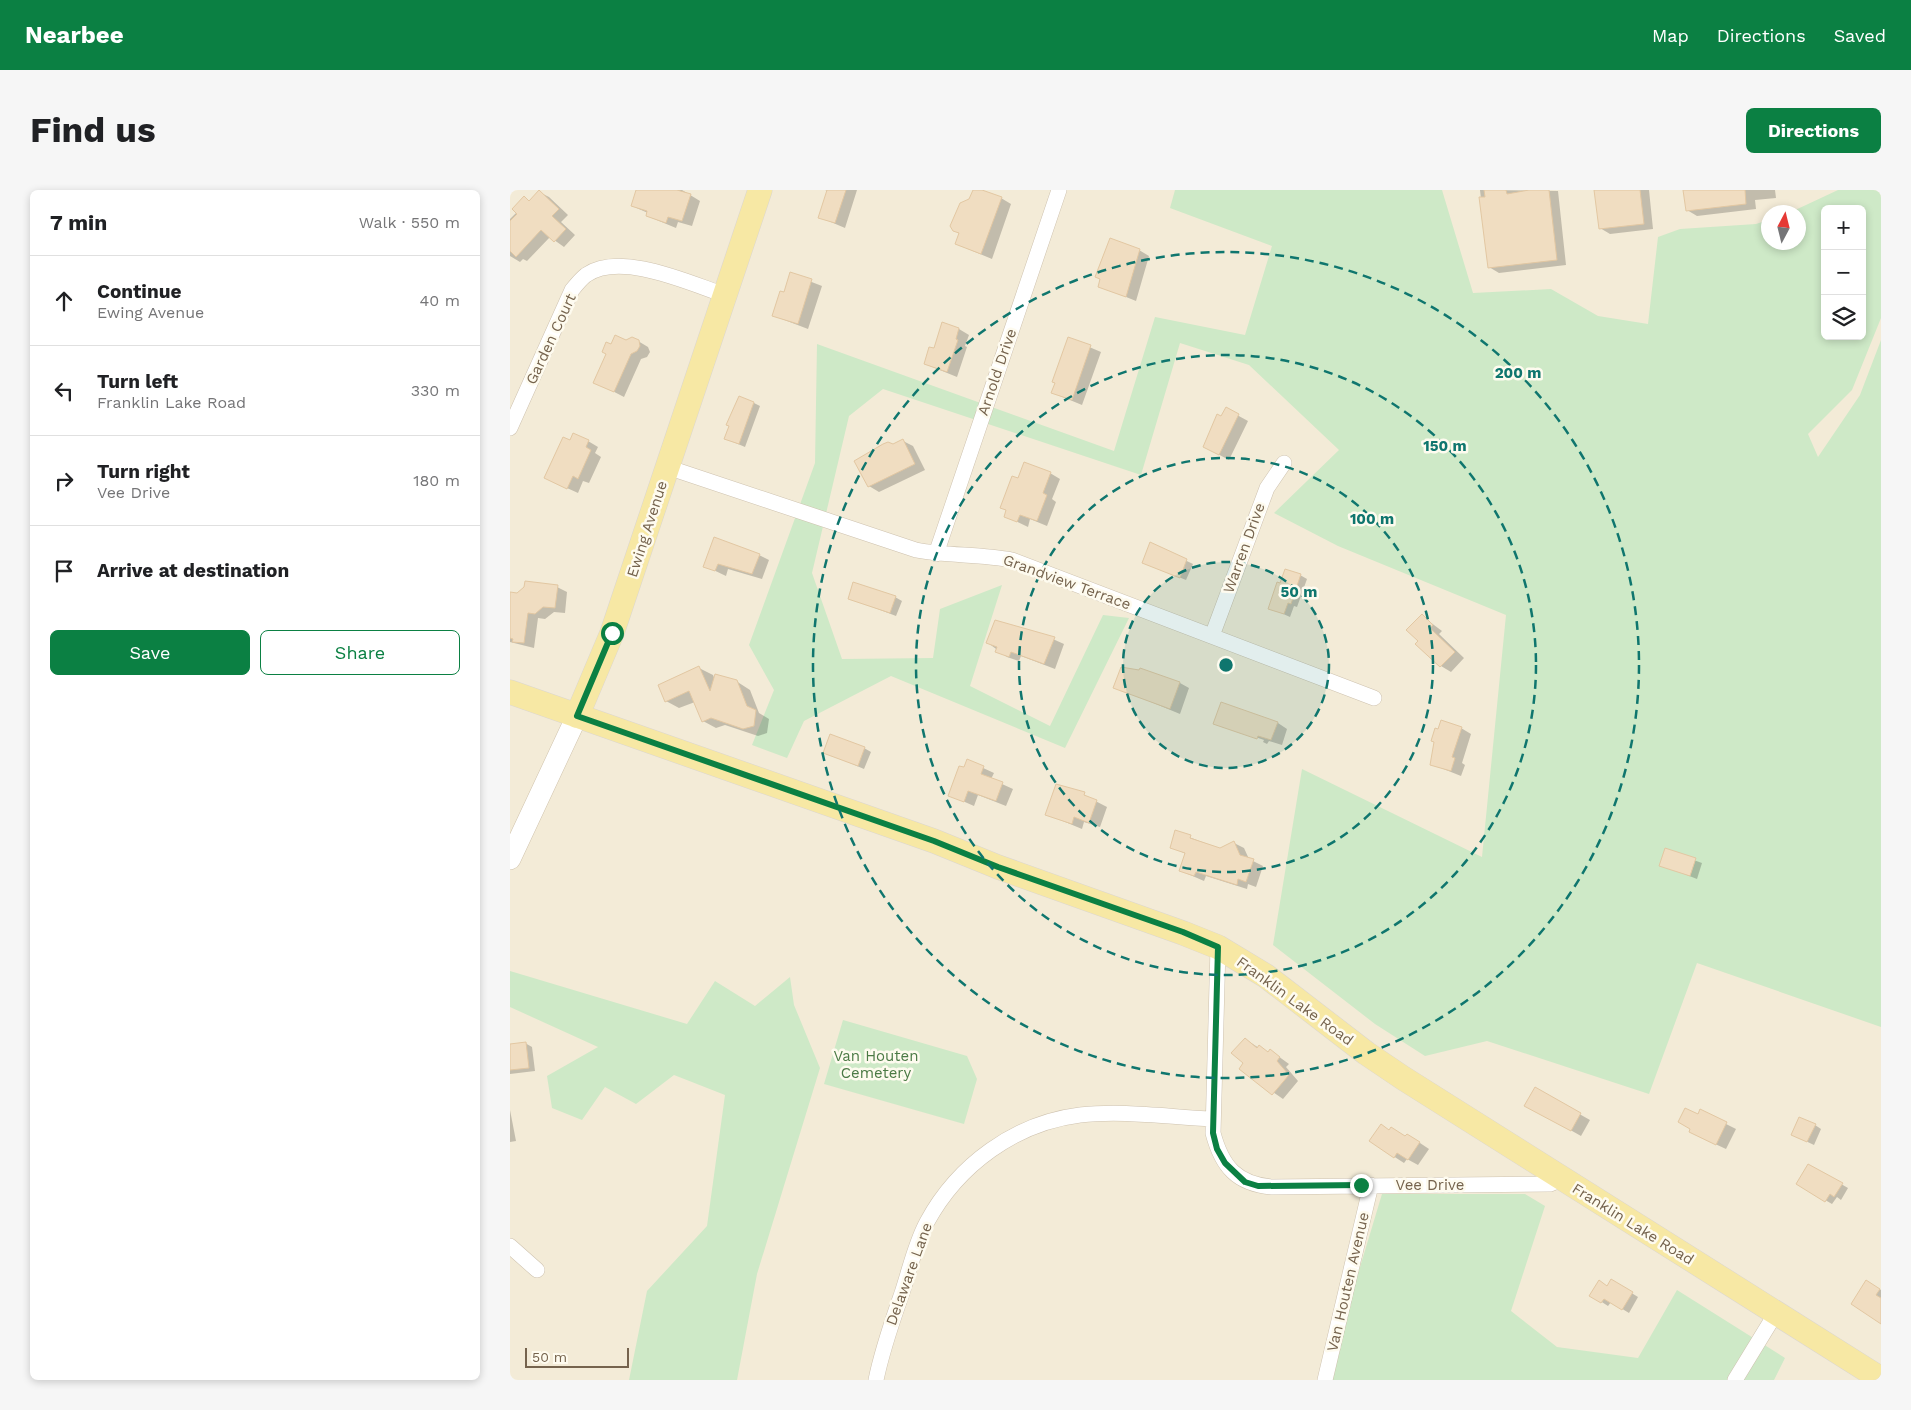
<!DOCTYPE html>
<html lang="en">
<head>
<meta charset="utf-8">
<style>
  body { margin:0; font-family:"Work Sans",sans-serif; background:#f6f6f6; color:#202124 }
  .controls { position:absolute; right:15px; top:15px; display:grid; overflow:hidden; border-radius:8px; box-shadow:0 2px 8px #0003 }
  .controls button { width:45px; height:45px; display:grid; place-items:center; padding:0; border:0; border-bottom:1px solid #e0e0e0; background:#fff; color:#202124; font:25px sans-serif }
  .compass { position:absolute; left:1251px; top:15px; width:45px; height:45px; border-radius:50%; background:#fff; box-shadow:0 2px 8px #0003; rotate:7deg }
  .scale { position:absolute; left:15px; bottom:12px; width:104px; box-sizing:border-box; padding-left:5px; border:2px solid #75634d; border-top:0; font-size:14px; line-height:18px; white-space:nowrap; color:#75634d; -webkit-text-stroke:4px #fefbef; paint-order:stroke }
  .stop { position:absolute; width:15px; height:15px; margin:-11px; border:4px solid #0b8043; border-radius:50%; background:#fff }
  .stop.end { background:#0b8043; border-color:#fff; box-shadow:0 1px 5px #0008 }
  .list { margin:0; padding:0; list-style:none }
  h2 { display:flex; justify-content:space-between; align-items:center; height:65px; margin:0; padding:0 20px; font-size:21px }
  h2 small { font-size:16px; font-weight:400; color:#757577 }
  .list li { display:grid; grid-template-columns:32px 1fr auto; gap:15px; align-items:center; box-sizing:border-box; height:90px; padding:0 20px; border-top:1px solid #e0e0e0 }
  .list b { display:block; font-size:19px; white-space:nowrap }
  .list p { margin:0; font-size:16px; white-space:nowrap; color:#757577 }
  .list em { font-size:16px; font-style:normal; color:#757577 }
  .actions { display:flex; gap:10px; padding:15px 20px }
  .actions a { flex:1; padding:11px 0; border:1px solid #0b8043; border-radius:8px; text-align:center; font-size:18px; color:#0b8043 }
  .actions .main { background:#0b8043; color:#fff }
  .icon { flex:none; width:28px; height:28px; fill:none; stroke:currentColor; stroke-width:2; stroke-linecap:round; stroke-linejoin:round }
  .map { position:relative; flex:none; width:1371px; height:1190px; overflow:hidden; border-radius:8px }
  header { display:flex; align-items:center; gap:30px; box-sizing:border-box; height:70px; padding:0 25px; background:#0b8043; color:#fff }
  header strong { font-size:24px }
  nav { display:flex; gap:28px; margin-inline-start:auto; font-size:18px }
  .intro { display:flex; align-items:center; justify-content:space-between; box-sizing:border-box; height:120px; padding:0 30px }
  h1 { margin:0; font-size:35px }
  .button { padding:12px 22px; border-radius:8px; background:#0b8043; color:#fff; font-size:18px; font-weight:700 }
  main { display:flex; gap:30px; padding:0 30px }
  aside { flex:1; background:#fff; border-radius:8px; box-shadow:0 2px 8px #0003 }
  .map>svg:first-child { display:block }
</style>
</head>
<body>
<header>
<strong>Nearbee</strong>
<nav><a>Map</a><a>Directions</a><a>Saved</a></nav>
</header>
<div class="intro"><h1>Find us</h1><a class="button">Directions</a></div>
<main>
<aside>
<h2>7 min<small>Walk · 550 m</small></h2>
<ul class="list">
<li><svg class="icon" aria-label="ahead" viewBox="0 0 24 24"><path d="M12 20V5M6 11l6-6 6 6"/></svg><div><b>Continue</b><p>Ewing Avenue</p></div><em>40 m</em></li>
<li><svg class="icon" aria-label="left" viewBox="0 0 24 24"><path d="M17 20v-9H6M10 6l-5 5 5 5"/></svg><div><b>Turn left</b><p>Franklin Lake Road</p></div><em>330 m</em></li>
<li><svg class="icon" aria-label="right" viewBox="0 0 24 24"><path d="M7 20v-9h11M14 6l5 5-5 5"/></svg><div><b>Turn right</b><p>Vee Drive</p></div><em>180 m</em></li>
<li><svg class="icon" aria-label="arrive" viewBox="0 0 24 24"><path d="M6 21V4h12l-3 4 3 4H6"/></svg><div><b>Arrive at destination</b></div></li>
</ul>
<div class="actions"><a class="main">Save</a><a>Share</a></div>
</aside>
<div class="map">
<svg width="1371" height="1190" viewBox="0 0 1371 1190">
  <rect width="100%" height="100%" fill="#fcf8e9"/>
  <!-- residential -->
  <path fill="#f3ebd7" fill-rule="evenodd" d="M0,0h1371v1190h-1371zM1315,19h37v127h-37zM1258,22h30v30h-30z"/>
  <!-- green -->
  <path fill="#cee9c7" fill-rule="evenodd" d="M665,0h267l31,103 78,-4 47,27 50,8 10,-87 22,-8 76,-5 12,-4v22h30v-30h-7l47,-22h43v128l-29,72 -44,44 10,23 42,-62 21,-55v687l-184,-64 -48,131 -162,-53 -62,15 -50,-32 -102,-79 29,-176 180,88 24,-242 -168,-69 -64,-33 65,-63 -90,-85 -69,-22 -39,132 -258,-86 -34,27 -37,157 30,86 91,-1 7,-49 62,-24 -32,101 80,40 53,-111 26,3 -64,130 -174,-72 -87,45 -17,37 -35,-13 22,-55 -25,-45 66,-182 2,-119 297,107 41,-134 90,18 27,-89 -102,-38zM1315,19h37v127h-37z
    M0,781l177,53 28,-43 40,25 35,-29 4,28 26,63 -63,206 -20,106h-108l18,-89 60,-65 18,-131 -51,-20 -38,29 -31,-17 -23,33 -30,-12 -5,-32 51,-29 -88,-40z
    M333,830l124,36 10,23 -13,45 -140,-40z
    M872,1004h143l20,12 -34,105 46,36 81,11 39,-68 108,68 -11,22h-448z"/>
  <!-- shadow -->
  <path fill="#0003" d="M127,0h45l18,11 -8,25 -14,-4 -2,6 -29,-12 1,-3 -16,-7z
    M315,0h32l-12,38 -26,-11 9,-26z
    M464,0l27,8 10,6 -19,55 -36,-15 4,-10 -6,-4z
    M970,0l78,1 8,74 -67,8 -10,-6z
    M1085,0h54l4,39 -43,5 -10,-6z
    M1175,0h90l1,8 -21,2 1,9 -59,7 -10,-6z
    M29,2l10,5 19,18 -7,7 14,13 -11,12 -14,-10 -23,24 -4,-2 -3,3 -10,-6v-37l7,-7 7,-14 6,3z
    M629,60l10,6 -13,45 -37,-15z
    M281,84l31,12 -14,43 -34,-13 11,-22z
    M449,139l10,6 -4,11 2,1 -10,30 -32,-13 9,-14z
    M558,148l33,14 -19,53 -29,-12z
    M116,151h12l10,6 2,5 -3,5 -6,2 -17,38 -29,-15 16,-37z
    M244,213l6,3 -15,41 -19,-8z
    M716,219l22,12 -19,39 -15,-8 8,-34z
    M78,251l10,6 -3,6 6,4 -12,26 -6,-2 -5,12 -22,-10 14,-41z
    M393,251l10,5 12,24 -46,22 -10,-6z
    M540,283l10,6 -8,20 4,3 -9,24 -17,-7 -2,8 -23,-11 14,-36z
    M641,354l42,20 -7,16 -42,-17z
    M249,365l10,5 -7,19 -34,-10 -2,7 -21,-10z
    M790,385l7,4 -10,28 -3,-1 -4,11 -20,-9z
    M47,397l10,5 -2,21 -11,-1 -9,7 -7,-1 -4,30 -24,-6v-49l8,1z
    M385,407l7,4 -6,15 -47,-18z
    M912,426l20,15 -3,3 25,24 -13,14 -10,-6 -21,-25z
    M527,442l27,12 -9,25 -34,-13 -2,5 -12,-4 -19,-14 48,-8z
    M189,478l14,7 2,5 21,1 14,9 9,23 10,6 -2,14 -9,3 -33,-11 -9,3 -13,-7 -8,-19 -16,6 -13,-7z
    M670,493l9,5 -9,26 -65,-27z
    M705,533h63l9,6 -5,16 -13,-4 -2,3 -4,-2 1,-2 -40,-14v2z
    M951,538l10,6 -9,29 3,2 -4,11 -30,-12z
    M354,558l7,4 -7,17 -40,-17z
    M458,571l26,12 -3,6 22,10 -7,17 -28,-11 -4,11 -25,-11z
    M564,600l33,17 -7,20 -16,-5 -2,7 -36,-15z
    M666,642l44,17 14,-6 10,5 5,11 14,7 -7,21 -8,-3 -1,5 -41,-13 -2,5 -23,-10 5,-17 -15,-7z
    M1156,660l36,13 -5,16 -36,-14z
    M735,849l14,9 10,5 2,-2 18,13 -3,3 12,14 -15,18 -43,-30 5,-6z
    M15,853l7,4 3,24 -25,3v-29z
    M1025,899l55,31 -9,16 -55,-31z
    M0,920l6,31 -6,1z
    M1190,921l36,18 -10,20 -26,-12 -2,-22z
    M1305,935l6,4 -7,16 -21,-10z
    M880,941l27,10 12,8 -11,16 -11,-6 -3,4 -34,-22z
    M1298,975l40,23 -7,12 -4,-3 -5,7 -34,-20z
    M1102,1091l26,16 -9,16 -18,-11 -3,4 -17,-11 17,-8z
    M1356,1092l15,8v32z"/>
  <!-- building -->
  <path fill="#f0ddc1" stroke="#e2c7a2" d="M29,0l20,19 -7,7 14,13 -12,13 -13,-12 -25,27 -6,-6v-30l7,-7 -5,-5 12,-13 5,5z
    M126,0h41l14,4 -9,27 -14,-4 -2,6 -20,-7 1,-5 -16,-5z
    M317,0h19l-11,33 -17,-5z
    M463,0h9l20,7 -21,57 -26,-10 4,-11 -6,-2 -3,-5 10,-23 9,-4z
    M974,0h22l1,4 22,-4h20l8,70 -69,8 -9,-71h6z
    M1084,0h46l4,34 -45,5z
    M1173,0h62l1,14 -60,7z
    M600,48l30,11 -14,48 -28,-10 2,-8 -5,-2z
    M280,82l22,7 -14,45 -26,-8 8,-25 4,1z
    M432,132l17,6 -3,11 2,1 -11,32 -23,-8 5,-17 5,1z
    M105,145l11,5 6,-3 7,3 1,6 -3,5 -6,3 -17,38 -21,-9 13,-29 -4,-2 4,-10 5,2z
    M558,147l23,8 -19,55 -21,-7 4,-10 -3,-1z
    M229,206l15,6 -15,42 -15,-5 5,-13 -3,-1z
    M716,217l13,7 -20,41 -16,-8 14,-33 4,2z
    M63,243l16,7 -3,7 5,3 -13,29 -5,-3 -6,13 -23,-11 19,-41 7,3z
    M393,249l12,25 -47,23 -14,-26 29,-17 5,-2 5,2z
    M514,272l27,10 -8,21 4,2 -10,26 -17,-6 -3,7 -13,-5 2,-7 -6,-2 12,-32 6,2z
    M204,347l46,17 -8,20 -34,-10 -3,7 -12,-4z
    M640,352l37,17 -7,19 -38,-15z
    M775,379l16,5 -10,30 -3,-1 -4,11 -16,-5 9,-27 3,1z
    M15,391l33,4 -3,23 -12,-1 -8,7 -7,-1 -4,30 -12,-1 1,-3 -3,-1v-46l7,1 7,-6z
    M343,392l43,14 -6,17 -42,-14z
    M912,424l11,11 -3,3 25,24 -15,15 -25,-23 3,-3 -12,-11z
    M485,430l60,17 -11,27 -33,-12 -2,5 -14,-5 2,-5 -11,-4z
    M189,476l11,25 5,-17 22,6 10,26 9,4 -2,16 -11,3 -32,-11 -9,4 -13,-31 -24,11 -7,-17z
    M611,477l18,3 1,-2 40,14 -10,27 -57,-21z
    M711,512l57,20 -7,18 -13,-4 -1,3 -44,-15z
    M931,530l21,7 -10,30 3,1 -4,13 -21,-6 4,-23 -3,-1 4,-13 3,1z
    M320,544l35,13 -7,19 -35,-13z
    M457,569l17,7 -3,8 22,8 -7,19 -28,-10 -4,11 -16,-6 11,-30 5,1z
    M546,594l29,8 -1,3 13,5 -8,23 -15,-6 -2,7 -27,-9z
    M665,640l16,5 -1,3 30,10 14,-7 6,14 14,4 -8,23 -8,-3 -1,6 -41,-13 -2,4 -15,-5 6,-18 -15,-5z
    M1155,658l31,10 -6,18 -31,-10z
    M735,848l12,10 2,-3 9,7 2,-3 10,8 -3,4 12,14 -17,20 -33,-26 4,-6 -12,-10z
    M16,852l3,26 -19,2v-26z
    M1025,897l46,26 -10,18 -47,-25z
    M1175,918l13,6 2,-5 27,13 -11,23 -27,-13 1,-3 -12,-7z
    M1289,927l17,7 -9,18 -16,-7z
    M871,934l8,6 2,-3 14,9 2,-2 13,8 -12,18 -11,-7 -3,5 -25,-17z
    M1298,974l35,19 -9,14 -4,-3 -5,8 -29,-18z
    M1101,1089l22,13 -11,18 -18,-11 -3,4 -12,-7 10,-16 8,6z
    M1356,1090l14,9 -4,6 5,3v26l-30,-20z"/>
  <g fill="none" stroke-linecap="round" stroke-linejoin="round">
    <!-- street casing -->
    <g stroke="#cec2af" stroke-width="16">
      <path id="street" d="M0,238l62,-138c4,-5 9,-11 14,-15 35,-24 103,8 139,20
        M157,277l249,83c32,6 64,4 96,10l362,138
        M426,364l123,-364
        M702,446l55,-148 17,-25
        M708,757l-5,186c9,34 24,51 59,54l278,-3 12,-5
        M0,1056l27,24
        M366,1190c6,-30 16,-58 26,-87 8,-24 13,-49 25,-71 31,-57 88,-99 153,-107 43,-5 88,2 132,4
        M815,1190l46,-195
        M1225,1190l41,-67"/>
    </g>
    <!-- secondary casing -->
    <g stroke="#d0c3ac" stroke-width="22">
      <path id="secondary" d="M0,669l67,-143"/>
    </g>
    <!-- primary casing -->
    <g stroke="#dbd6d1" stroke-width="25">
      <path id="primary" d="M0,502l424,149 64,26 185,66 35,14 48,29 100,77 37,25 478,301
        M67,526l35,-83 148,-443"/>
    </g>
    <!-- street -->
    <use href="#street" stroke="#fff" stroke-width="15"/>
    <!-- secondary -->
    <use href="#secondary" stroke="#fff" stroke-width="21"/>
    <!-- primary -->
    <use href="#primary" stroke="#f7e8a4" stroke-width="24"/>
  </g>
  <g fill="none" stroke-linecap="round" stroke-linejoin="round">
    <!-- route -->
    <path stroke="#0b8043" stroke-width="6" d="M102,443l-35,83 357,125 64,26 185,65 35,15 -5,186 4,16 8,14 20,19 13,4 103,-1"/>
  </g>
  <!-- distance rings -->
  <circle cx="716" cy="475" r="103" fill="#0f766e" fill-opacity=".12"/>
  <g fill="none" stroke="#0f766e" stroke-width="2.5" stroke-dasharray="9 6">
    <circle cx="716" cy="475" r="103"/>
    <circle cx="716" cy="475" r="207"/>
    <circle cx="716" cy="475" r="310"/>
    <circle cx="716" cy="475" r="413"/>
  </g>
  <g text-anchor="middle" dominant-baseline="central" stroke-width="5" stroke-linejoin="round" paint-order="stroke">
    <!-- street labels -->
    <g font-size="15" fill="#75634d" stroke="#fefbef">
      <text transform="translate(41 149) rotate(-65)">Garden Court</text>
      <text transform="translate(487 182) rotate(-71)">Arnold Drive</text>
      <text transform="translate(137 339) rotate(-72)">Ewing Avenue</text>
      <text transform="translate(734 358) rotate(-70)">Warren Drive</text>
      <text transform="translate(557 392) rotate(20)">Grandview Terrace</text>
      <text transform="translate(785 811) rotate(36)">Franklin Lake Road</text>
      <text x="920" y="995">Vee Drive</text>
      <text transform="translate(1123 1034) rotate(32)">Franklin Lake Road</text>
      <text transform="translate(399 1084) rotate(-70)">Delaware Lane</text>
      <text transform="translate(838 1092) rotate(-77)">Van Houten Avenue</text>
    </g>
    <!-- park labels -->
    <g font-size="15" fill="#4b7a45" stroke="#fefbef">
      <text x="366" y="866">Van Houten<tspan x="366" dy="17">Cemetery</tspan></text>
    </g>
  </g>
  <circle cx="716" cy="475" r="8" fill="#0f766e" stroke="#fefbef" stroke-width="2.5"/>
  <g font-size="15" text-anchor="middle" font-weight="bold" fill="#0f766e" stroke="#fefbef" stroke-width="5" stroke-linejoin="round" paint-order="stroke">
    <text x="1008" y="188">200 m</text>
    <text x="935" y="261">150 m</text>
    <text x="862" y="334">100 m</text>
    <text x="789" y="407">50 m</text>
  </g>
</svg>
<div class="controls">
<button>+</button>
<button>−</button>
<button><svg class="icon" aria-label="layers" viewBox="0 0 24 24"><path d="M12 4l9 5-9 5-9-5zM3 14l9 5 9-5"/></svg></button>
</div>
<svg class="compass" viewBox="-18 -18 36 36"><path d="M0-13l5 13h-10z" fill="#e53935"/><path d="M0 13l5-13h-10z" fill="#757577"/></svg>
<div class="scale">50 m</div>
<div class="stop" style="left:102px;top:443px"></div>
<div class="stop end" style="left:851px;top:995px"></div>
</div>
</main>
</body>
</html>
